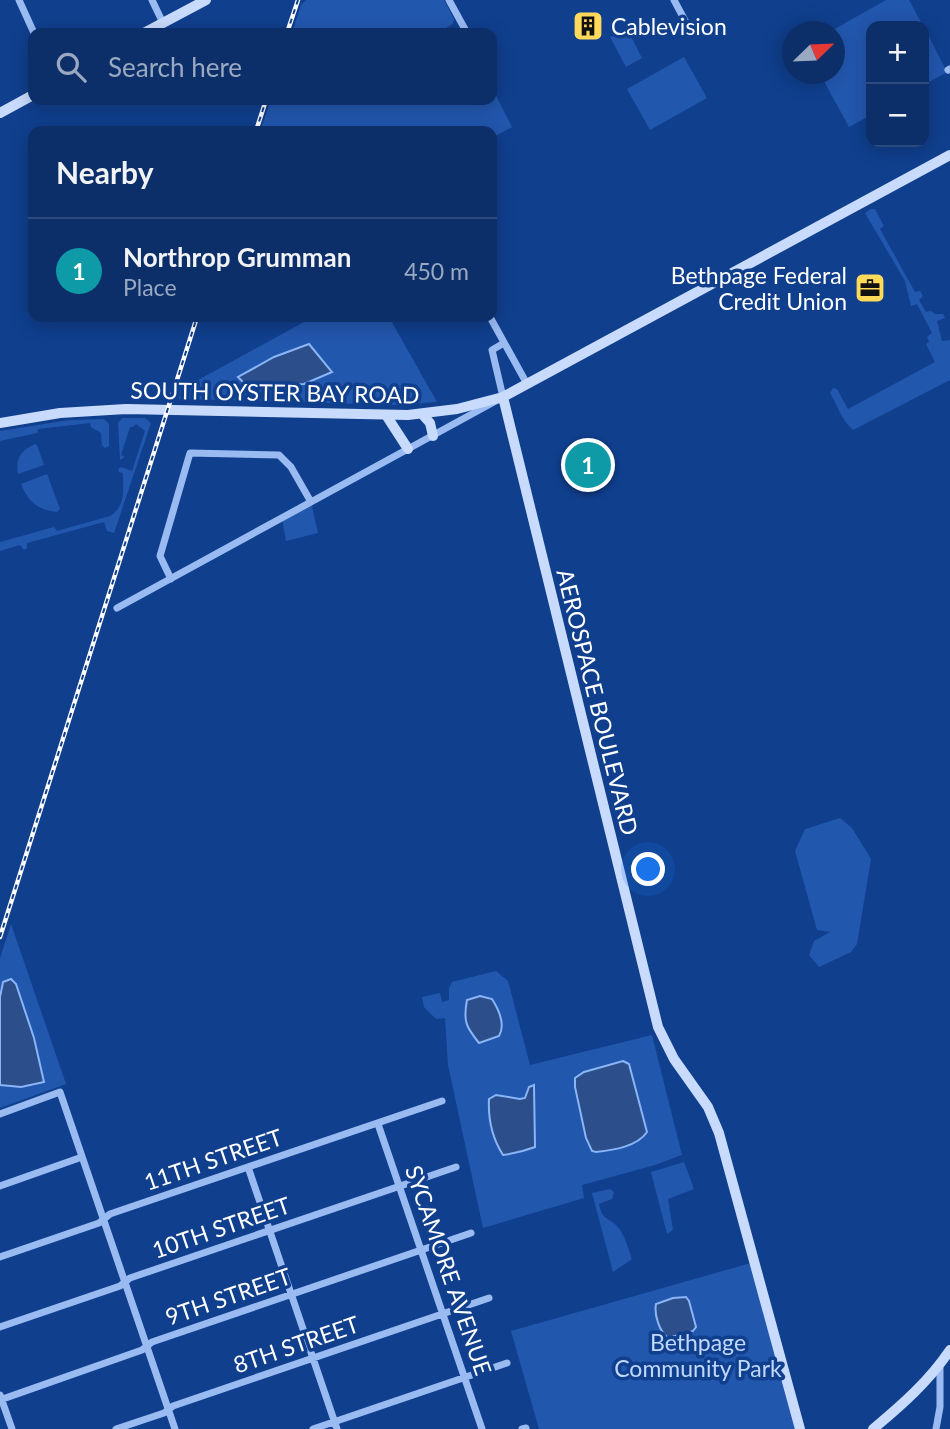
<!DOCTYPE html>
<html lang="en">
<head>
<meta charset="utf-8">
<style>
  body { margin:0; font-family:Lato,sans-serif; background:#1a3b72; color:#f1f3f6 }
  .controls { position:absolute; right:21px; top:21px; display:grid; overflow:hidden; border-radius:14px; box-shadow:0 4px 18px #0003 }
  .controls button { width:63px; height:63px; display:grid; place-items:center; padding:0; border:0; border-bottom:2px solid #2c4a7e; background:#0c2f6a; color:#f1f3f6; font:35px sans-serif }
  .compass { position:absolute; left:782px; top:21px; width:63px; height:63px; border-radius:50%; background:#0c2f6a; box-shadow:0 4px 18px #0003; rotate:67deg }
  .you { position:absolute; left:649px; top:870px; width:24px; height:24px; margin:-18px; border:5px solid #fff; border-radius:50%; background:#1a73e8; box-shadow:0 0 0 10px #1a73e833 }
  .badge { display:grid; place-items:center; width:46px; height:46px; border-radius:50%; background:#ffda5a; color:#fff; font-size:23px; font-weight:700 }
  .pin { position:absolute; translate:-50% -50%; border:4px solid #fff; box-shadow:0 2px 7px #0006 }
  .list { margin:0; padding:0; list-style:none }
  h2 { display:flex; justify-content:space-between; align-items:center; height:91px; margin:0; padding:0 28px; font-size:30px }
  h2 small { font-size:23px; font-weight:400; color:#9aa9c1 }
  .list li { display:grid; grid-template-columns:46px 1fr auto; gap:21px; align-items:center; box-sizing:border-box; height:105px; padding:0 28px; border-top:2px solid #2c4a7e }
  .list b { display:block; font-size:26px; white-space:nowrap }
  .list p { margin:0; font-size:23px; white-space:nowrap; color:#9aa9c1 }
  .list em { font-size:23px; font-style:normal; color:#9aa9c1 }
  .icon { flex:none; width:38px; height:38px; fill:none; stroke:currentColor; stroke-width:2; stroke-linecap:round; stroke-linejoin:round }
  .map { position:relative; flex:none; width:950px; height:1429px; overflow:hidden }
  .search { position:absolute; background:#0c2f6a; box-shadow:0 4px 18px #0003; left:28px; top:28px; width:469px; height:77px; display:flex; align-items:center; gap:18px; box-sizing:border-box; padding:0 24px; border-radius:14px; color:#9aa9c1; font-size:26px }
  .panel { position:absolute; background:#0c2f6a; box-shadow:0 4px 18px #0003; left:28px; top:126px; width:469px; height:196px; border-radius:14px }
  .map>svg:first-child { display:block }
</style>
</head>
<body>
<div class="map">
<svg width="950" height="1429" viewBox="0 0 950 1429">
  <rect width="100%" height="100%" fill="#103f8e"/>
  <!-- green -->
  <path fill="#2257ae" d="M306,0h138l10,19 -1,5 -16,9h-145l9,-28z
    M886,0h23l14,26h-52v89l-22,12 -29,-53h14v-42l-3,-1z
    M924,27l23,45 -23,13z
    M627,29l15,29 -16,9 -16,-30z
    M684,57l23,41 -57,32 -23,-41z
    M492,88l20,39 -20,11v-7h-232l11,-31h221z
    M871,209h4l9,17 -4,3 35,63 5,-1 3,5 -4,4 7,12 5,-1 4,3h8l2,4 -8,3 5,20 8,-1v40l-97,50c-12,-10 -15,-24 -23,-37l3,-5 4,1 11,20 87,-47 -9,-18 3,-2 -2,-5 5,-4 -15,-29 -6,2 -6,-25 -40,-68z
    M313,317h76l48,85 -38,3 -220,-6 1,-9z
    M122,418h23l6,5 -37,110 -7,-2 -3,-9 -77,21v5l-3,2 -4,-5 -20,6v-9l54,-15 3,4 53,-15c16,-10 13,-26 13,-43l-4,-1 -1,-3 3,-2 11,4 13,-40 -9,-7 -3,3h-3l-9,28 4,2 -5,3 -2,-37z
    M104,419l5,5v22l-4,2 -3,-3 -1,-12 -10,-6 -1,-4 -52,6 -1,4 -37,8v-10l69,-11z
    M35,444l2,1 7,20 -26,9c-3,-15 3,-24 17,-30z
    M47,474l13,35 -3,3c-20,-2 -29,-11 -36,-28z
    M311,502l7,31 -32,8 -4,-23z
    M840,818l12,10 19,31 -14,85 -6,8 -32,15 -10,-12 5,-14 16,-9 -13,-2 -22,-79 10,-22z
    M11,924l55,160 -66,24v-150z
    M496,971l12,10 22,84 122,-30 30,120 -27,10 -73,20 2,13 -101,30 -35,-163 -3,-47 -9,1 -12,-12 -2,-10 18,-4 2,9 7,-2v-12l3,-6z
    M684,1162l10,27 -26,10 5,31 -6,4 -16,-62z
    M610,1189l4,3 -2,7 -13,5c3,16 9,13 18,22 8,9 11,22 15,33l-19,13 -21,-79z
    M751,1263l45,166h-257l-28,-98z"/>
  <!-- water -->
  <path fill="#2c4e8a" stroke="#8ab5f6" stroke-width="2" d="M309,344l23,28 -28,12 -50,1 -9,-1 -7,-7 36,-20z
    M11,979l5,5 18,54 10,44 -23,5 -21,-2v-88l3,-15z
    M480,996l12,3c7,11 14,25 7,37l-20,7c-13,-16 -16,-22 -12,-43z
    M623,1061l6,3 18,68c-10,15 -34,18 -51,20l-4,-1 -6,-13 -11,-51v-9l9,-6z
    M534,1085l1,62c-8,3 -24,7 -32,8 -11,-17 -15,-36 -14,-56l7,-4 24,4 5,-1 4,-11z
    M686,1297l3,4 7,26 -3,4 -25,7c-9,-7 -14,-24 -12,-34l17,-6z"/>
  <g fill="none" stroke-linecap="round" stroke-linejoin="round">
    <!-- street -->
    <path stroke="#99bbf2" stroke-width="7" d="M19,0l15,33
      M152,0l11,23
      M449,0l18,33
      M674,0l15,28 13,5
      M948,70l2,-1
      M490,317l37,67
      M171,579l-11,-23 30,-103 89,2 12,12 20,35
      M117,608l386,-211 -11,-47 12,-7
      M0,1114l60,-22 115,337
      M378,1124l104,305
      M248,1167l89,262
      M0,1186l82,-29
      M0,1257l99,-34 11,-9 332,-113
      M0,1327l120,-41 10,-8 326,-111
      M0,1395l12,34
      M0,1400l142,-50 10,-8 319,-109
      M116,1429l48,-16 9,-7 316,-108
      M313,1429l194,-66
      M522,1429l4,-1
      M936,1429l4,-22v-42"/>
    <!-- secondary -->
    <path stroke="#c8dbfc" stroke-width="10" d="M144,33l62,-33
      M0,113l33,-18
      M503,397l155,630 16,32 34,48 11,26 81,296
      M422,414l8,9 3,13
      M386,415l22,34
      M0,423l60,-10 66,-4 282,6 49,-6 46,-12 447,-242
      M873,1429c29,-24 56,-48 77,-79"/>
    <!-- rail casing -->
    <g stroke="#fff" stroke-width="4.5">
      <path id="rail" d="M287,33l11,-33
        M256,131l10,-31
        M0,937l197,-620"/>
    </g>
    <!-- rail -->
    <use href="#rail" stroke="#103f8e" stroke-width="2" stroke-dasharray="5" stroke-linecap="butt"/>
  </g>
  <!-- icons -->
  <defs>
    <g id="building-square" transform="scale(1.575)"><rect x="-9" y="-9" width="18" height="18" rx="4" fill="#ffda5a" stroke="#103f8e"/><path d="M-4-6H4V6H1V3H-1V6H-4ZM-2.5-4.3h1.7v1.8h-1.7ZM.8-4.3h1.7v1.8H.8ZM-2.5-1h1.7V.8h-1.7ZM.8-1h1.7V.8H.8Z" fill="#111"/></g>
    <g id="office-square" transform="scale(1.575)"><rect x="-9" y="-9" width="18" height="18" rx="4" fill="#ffda5a" stroke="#103f8e"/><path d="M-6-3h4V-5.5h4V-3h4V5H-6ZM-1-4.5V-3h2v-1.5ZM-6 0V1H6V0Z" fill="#111"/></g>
  </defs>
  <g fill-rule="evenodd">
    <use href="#building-square" x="588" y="26"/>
    <use href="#office-square" x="870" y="288"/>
  </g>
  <g text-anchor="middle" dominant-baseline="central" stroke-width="7" stroke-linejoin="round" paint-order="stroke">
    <!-- poi labels -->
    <g font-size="23" fill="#fff" stroke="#103f8e" text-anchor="start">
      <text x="611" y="26">Cablevision</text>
      <text x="847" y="275" text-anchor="end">Bethpage Federal<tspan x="847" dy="26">Credit Union</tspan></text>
    </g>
    <!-- street labels -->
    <g font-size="23" fill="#fff" stroke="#103f8e">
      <text transform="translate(275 392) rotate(1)">SOUTH OYSTER BAY ROAD</text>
      <text transform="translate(598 702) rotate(76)">AEROSPACE BOULEVARD</text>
      <text transform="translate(213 1159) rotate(-19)">11TH STREET</text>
      <text transform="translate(221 1227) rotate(-19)">10TH STREET</text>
      <text transform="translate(449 1270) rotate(71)">SYCAMORE AVENUE</text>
      <text transform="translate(228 1296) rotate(-19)">9TH STREET</text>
      <text transform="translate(296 1344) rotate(-19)">8TH STREET</text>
    </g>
    <!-- park labels -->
    <g font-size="23" fill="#c0d8fd" stroke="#103f8e">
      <text x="698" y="1342">Bethpage<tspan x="698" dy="26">Community Park</tspan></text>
    </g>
  </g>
</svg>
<div class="controls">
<button>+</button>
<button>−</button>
</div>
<svg class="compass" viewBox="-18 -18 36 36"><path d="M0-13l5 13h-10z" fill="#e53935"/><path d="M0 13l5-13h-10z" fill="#9aa9c1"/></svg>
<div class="you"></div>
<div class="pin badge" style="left:588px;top:465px;background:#0f9aa8">1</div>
<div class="search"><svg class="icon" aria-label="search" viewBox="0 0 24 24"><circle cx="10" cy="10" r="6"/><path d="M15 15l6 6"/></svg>Search here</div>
<section class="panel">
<h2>Nearby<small></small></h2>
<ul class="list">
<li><span class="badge" style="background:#0f9aa8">1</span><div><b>Northrop Grumman</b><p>Place</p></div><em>450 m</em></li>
</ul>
</section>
</div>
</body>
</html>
